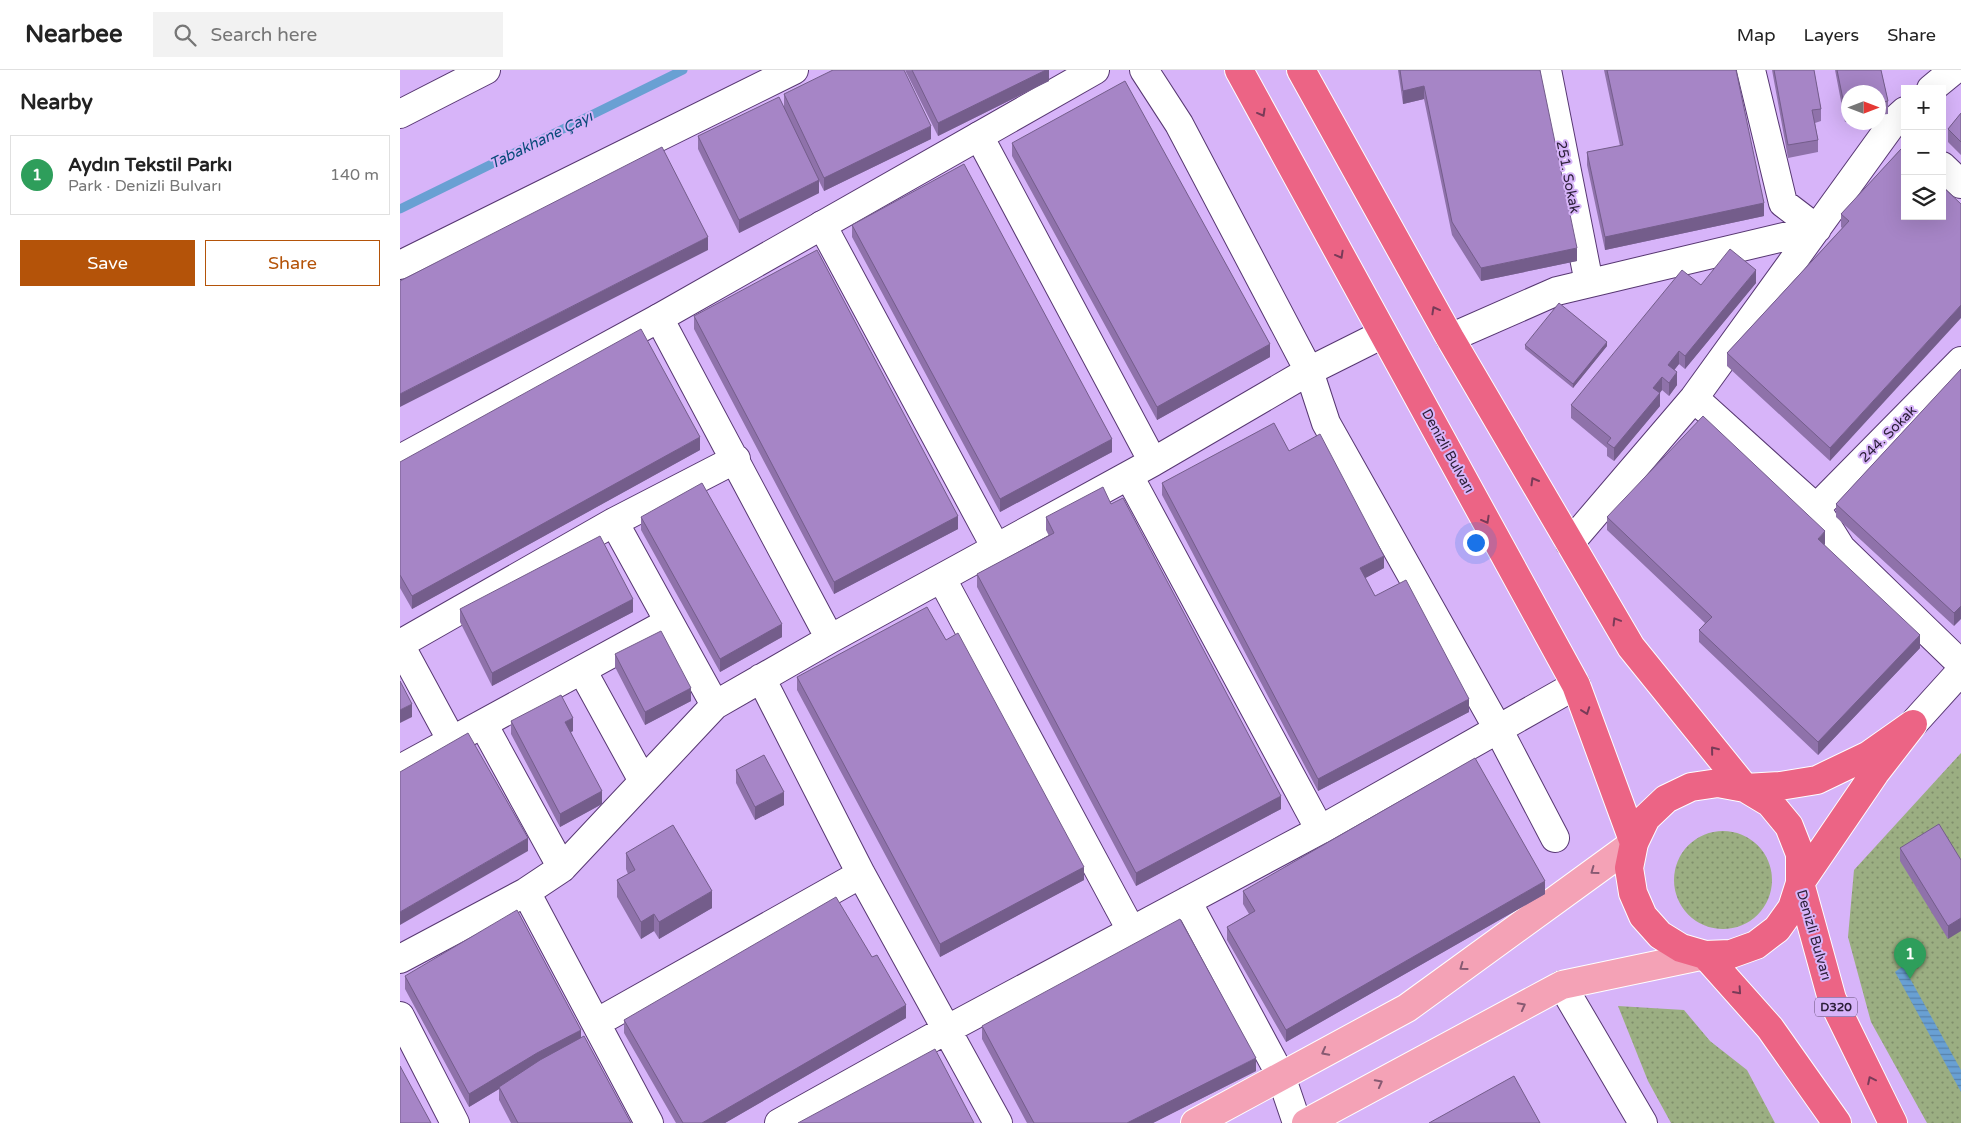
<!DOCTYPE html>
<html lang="en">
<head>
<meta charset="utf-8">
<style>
  body { margin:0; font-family:"Varela Round",sans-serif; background:#f2f2f2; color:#222 }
  .controls { position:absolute; right:15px; top:15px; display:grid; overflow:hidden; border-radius:0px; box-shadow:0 5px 20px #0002 }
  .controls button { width:45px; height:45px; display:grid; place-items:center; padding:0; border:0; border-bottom:1px solid #e0e0e0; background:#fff; color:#222; font:25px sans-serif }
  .compass { position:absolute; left:1441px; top:15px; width:45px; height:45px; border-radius:50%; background:#fff; box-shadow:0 5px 20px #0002; rotate:90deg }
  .you { position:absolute; left:1075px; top:472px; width:18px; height:18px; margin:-12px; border:4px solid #fff; border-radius:50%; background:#1a73e8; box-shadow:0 0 0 8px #1a73e833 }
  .badge { display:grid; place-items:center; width:32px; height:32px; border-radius:50%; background:#b45309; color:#fff; font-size:16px; font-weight:700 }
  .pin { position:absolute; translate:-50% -41px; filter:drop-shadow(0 1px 2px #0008) }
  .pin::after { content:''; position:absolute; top:26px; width:18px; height:15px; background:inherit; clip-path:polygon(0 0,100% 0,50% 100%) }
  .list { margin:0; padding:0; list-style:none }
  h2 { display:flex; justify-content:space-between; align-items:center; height:65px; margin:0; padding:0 20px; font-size:21px }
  h2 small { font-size:16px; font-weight:400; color:#767676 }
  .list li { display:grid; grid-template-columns:32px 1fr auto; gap:15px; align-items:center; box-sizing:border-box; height:80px; margin:0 10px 10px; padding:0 10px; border:1px solid #e0e0e0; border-radius:0px }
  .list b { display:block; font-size:19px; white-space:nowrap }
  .list p { margin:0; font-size:16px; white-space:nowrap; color:#767676 }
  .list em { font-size:16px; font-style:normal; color:#767676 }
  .actions { display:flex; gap:10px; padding:15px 20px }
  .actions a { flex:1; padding:11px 0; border:1px solid #b45309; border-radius:0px; text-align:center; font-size:18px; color:#b45309 }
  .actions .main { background:#b45309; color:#fff }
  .icon { flex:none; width:28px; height:28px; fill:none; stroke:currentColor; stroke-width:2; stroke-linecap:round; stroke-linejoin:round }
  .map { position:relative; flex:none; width:1561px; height:1053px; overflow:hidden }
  header { display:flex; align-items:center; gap:30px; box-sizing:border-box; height:70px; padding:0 25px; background:#fff; border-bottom:1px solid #e0e0e0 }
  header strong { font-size:24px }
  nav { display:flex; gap:28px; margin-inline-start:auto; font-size:18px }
  .search { width:350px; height:45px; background:#f2f2f2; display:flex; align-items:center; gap:12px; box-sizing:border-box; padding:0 18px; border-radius:0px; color:#767676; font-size:19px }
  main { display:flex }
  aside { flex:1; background:#fff }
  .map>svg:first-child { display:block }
</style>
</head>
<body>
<header>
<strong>Nearbee</strong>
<div class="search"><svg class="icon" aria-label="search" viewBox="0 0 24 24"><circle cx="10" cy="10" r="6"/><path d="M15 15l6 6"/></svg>Search here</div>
<nav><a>Map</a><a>Layers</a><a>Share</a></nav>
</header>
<main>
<aside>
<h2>Nearby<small></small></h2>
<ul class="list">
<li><span class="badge" style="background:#2e9e5b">1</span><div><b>Aydın Tekstil Parkı</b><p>Park · Denizli Bulvarı</p></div><em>140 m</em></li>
</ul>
<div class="actions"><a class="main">Save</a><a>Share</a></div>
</aside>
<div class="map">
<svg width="1561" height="1053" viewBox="0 0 1561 1053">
  <defs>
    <pattern id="grass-dots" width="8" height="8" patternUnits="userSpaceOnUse" patternTransform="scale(1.25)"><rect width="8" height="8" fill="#9bae82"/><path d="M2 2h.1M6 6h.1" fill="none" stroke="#7f8d6b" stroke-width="1.8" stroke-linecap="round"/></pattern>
    <pattern id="water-rules" width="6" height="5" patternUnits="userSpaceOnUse" patternTransform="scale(1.25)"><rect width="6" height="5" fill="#69a0d3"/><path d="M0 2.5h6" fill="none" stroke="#5782ac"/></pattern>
  </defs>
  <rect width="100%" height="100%" fill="#d7b4f9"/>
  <!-- grass -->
  <path fill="url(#grass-dots)" d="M1561,683v370h-34l-56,-101 -23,-85 6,-67z
    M1274 810a49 49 0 1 1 98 0a49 49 0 1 1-98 0Z
    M1218,936l66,4 26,31 37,29 28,53h-104l-23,-42z"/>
  <!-- water -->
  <path fill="url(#water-rules)" d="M1503,896l58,104v22l-66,-120z"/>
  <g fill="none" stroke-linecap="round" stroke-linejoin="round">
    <!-- stream -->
    <path stroke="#69a0d3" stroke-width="9" d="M0,139l283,-139"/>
    <!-- street casing -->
    <g stroke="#573772" stroke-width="30">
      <path id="street" d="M744,0l35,54 130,247 17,52 172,306 57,109
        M1147,0l42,213
        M1531,19l23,-19
        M0,44l86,-44
        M579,66l174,326
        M1542,96l19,18
        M422,155l174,323
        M0,195l394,-195
        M259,248l171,321
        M1050,268l107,-47 260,-62 -34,-26 -32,-133
        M1294,328l122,110 25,40 120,116
        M729,406l191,354
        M1416,438l145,-147
        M214,452l101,183
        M1170,473l124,-145 201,-278 10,-9
        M542,509l189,351
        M0,574l214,-122 122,-63
        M0,575l52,96
        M182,600l61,111
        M361,608l100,196 137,249
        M83,654l79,144
        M0,699l269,-147
        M126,822l123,231
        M787,831l94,175 16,47
        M0,889l126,-67 36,-24 153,-163 115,-66 323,-177 156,-91 74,-37
        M1162,915l81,138
        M0,946l55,107
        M196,953l265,-149
        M379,1053l167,-93 374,-200 256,-145"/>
    </g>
    <!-- secondary casing -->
    <g stroke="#573772" stroke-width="30">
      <path id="secondary" d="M0,389l259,-141 436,-248
        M1513,654l48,-53"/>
    </g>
    <!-- primary casing -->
    <g stroke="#fff" stroke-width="30">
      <path id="primary" d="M795,1053l212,-115 227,-165
        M906,1053l256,-138 143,-30"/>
    </g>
    <!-- highway casing -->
    <g stroke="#fff" stroke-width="30">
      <path id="highway" d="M839,0l337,615 58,158
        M901,0l149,268 181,309 114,141 25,15 19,23 11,28v29l32,116 61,124
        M1513,654l-38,49 -75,110 -8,25 -15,21 -21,16 -25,9 -26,1 -24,-7 -21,-13 -17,-19 -10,-23 -4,-25 5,-25 12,-25 20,-19 25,-12 27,-4 27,5 35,-2 37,-6 52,-25z
        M1305,885l65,73 67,95"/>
    </g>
    <!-- street -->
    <use href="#street" stroke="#fff" stroke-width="28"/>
    <!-- secondary -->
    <use href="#secondary" stroke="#fff" stroke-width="28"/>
    <!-- primary -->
    <use href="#primary" stroke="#f4a2b6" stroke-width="28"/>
    <!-- highway -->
    <use href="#highway" stroke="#ec6485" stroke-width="28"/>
  </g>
  <!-- wall -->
  <path fill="#8f72aa" d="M505,0h144v11l-111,55z
    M998,0h142l37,191 -96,20 -29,-46 -28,-136 -21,5z
    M1204,0h132l28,146 -159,34 -18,-85v-13l33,-6z
    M1372,0h42l7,39v12l-6,2 3,17v12l-30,6z
    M1435,0h46l7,31v13l-10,1v-23h-30v29l-3,1z
    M384,24l147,45 -107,52 -5,-10v12l-80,40 -41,-84v-13l86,-29z
    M1561,43v42l-13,-13v-13z
    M612,73l258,214 -113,63 -145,-264z
    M1501,79l-71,312 -103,-95v-13l115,-125 -1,-1v-13z
    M452,155l260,227 -112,60 -148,-275z
    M1356,213l-71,86 -6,-5 -5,6 3,15 -8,11 -7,-6 -2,3v13l-46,55 -7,-5v-8l-36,-30v-13l130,-120z
    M294,246l264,213 -124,65 -140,-265z
    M1125,275l82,1 -34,42 -48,-39z
    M1561,299l-7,257 -118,-109v-13z
    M300,380l-288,159 -12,-21v-126z
    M889,381l95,117 -19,10 10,18 94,116 -151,79 -156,-296v-12z
    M711,434l170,305 -145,77 -159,-299v-13l72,-38 -3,-6v-13z
    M241,447l141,120 -62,35 -79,-142z
    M1207,447l218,27 -1,1 96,103 -102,107 -119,-113v-12l6,-7 -98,-93z
    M60,539l173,3 -141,74 -32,-64z
    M546,570l138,240 -144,77 -143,-267v-13z
    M215,584l76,47 -46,24 -30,-58z
    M111,651l62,10 -2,1 31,72 -42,23 -49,-93z
    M336,700l48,35 -29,15 -19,-37z
    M1500,778l61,12 -13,79 -48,-78z
    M226,783l86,55 -53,31 -5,-8 -13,8 -24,-42v-17l11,-6 -2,-5z
    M843,821l302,3 -259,148 -59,-102v-13l22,-13 -6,-10z
    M5,906l176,62 50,85h-120l-12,-23v-11l-30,18 -64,-118z
    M506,948l-181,105h-49l-52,-90v-13z
    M582,956l274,45 -103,52h-126l-45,-84z"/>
  <!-- shaded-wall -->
  <path fill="#745d8b" d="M646,0h3v11l-111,55v-13z
    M1024,16v13l-21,5v-13z
    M531,56v13l-107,52v-13z
    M419,110v13l-80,40v-13z
    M1364,133v13l-159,34v-13z
    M308,167v13l-308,157v-13z
    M1177,178v13l-96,20v-13z
    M1356,200v13l-71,86v-13z
    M1561,235v13l-131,143v-13z
    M1207,272v4l-34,42v-4z
    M870,274v13l-113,63v-13z
    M1279,281v13l-11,14v-13z
    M1277,302v13l-8,11v-13z
    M1262,307v13l-9,10v-12z
    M1260,323v13l-46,55v-13z
    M300,367v13l-288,159v-13z
    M712,369v13l-112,60v-13z
    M558,446v13l-124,65v-12z
    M1425,461v13l-7,8v-13z
    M984,486v12l-24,13v-13z
    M233,529v13l-141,74v-13z
    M1561,536v13l-7,7v-13z
    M382,554v13l-62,35v-13z
    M1520,565v13l-102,107v-13z
    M291,618v13l-46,24v-13z
    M1069,629v13l-151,79v-12z
    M12,634v13l-12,6v-13z
    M173,648v13l-8,4v-13z
    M202,721v13l-42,23v-13z
    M384,722v13l-29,15v-13z
    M881,726v13l-145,77v-13z
    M128,768v13l-128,74v-13z
    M684,797v13l-144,77v-13z
    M1145,811v13l-259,148v-12z
    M312,821v17l-53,31v-17z
    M254,844v17l-13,8v-17z
    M1561,848v13l-13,8v-13z
    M506,935v13l-181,105h-23z
    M181,960v12l-82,45v2l-30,18v-13l68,-41z
    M856,988v13l-103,52h-26z"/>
  <!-- building -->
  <path fill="#a685c6" stroke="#745d8b" d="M433,0h71l27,56 -107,52 -40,-84z
    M512,0h134l-108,53z
    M1000,0h140l37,178 -96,20 -29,-46 -28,-136 -21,5z
    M1207,0h129l28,133 -159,34 -18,-85 36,-7z
    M1374,0h40l7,39 -9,1 6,30 -30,5z
    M1437,0h44l7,31 -10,2v-11h-30v16l-3,1z
    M725,11l145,263 -113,63 -145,-264z
    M379,27l40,83 -80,40 -41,-84z
    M1561,43v29l-13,-13z
    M262,77l46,90 -308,157v-113z
    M1501,79l4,3v64h37v-30l19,18v101l-131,143 -103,-95 122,-132 -8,-7z
    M564,94l148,275 -112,60 -148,-274z
    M1330,179l26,21 -71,86 -6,-5 -11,14 9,7 -8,11 -7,-6 -9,11 7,5 -46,55 -7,-5 4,-5 -40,-33 111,-135 19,15z
    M417,180l141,266 -124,66 -140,-266z
    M1159,233l48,39 -34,42 -48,-39z
    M241,259l59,108 -288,159 -12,-21v-113z
    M1561,299v237l-7,7 -118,-109z
    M1303,346l122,115 -7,8 102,96 -102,107 -119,-112 13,-13 -105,-100z
    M874,353l15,28 31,-17 64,122 -24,12 15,28 31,-16 63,119 -151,80 -156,-296z
    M302,413l80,141 -62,35 -79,-142z
    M703,417l8,17 12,-6 158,298 -145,77 -159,-299 77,-41 -8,-16z
    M200,466l33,63 -141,74 -32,-64z
    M527,537l19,33 12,-7 126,234 -144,77 -143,-267z
    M261,561l30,57 -46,24 -30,-58z
    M0,611l12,23 -12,6z
    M161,625l12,23 -8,4 37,69 -42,23 -49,-93z
    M68,663l60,105 -128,74v-140z
    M364,685l20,37 -29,15 -19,-37z
    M1075,688l70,123 -259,149 -59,-103 28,-16 -12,-20z
    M1539,754l22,36v58l-13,8 -48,-78z
    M273,755l39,66 -53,31 -5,-8 -13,8 -24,-42 18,-10 -9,-17z
    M436,827l36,60 5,-2 29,50 -204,118h-19l-59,-103z
    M117,840l64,120 -44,23 -68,41 -64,-118z
    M780,849l76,139 -129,65h-93l-52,-97z
    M184,966l47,87h-113l-19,-36 41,-27z
    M535,979l39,74h-176z
    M0,996l31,57h-31z
    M1114,1006l26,47h-111z"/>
  <!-- one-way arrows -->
  <defs><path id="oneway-chevron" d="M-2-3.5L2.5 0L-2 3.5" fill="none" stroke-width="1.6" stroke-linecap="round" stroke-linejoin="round" transform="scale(1.25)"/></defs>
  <g stroke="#793b58">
    <use href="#oneway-chevron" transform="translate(862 43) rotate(61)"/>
    <use href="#oneway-chevron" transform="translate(940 185) rotate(61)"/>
    <use href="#oneway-chevron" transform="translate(1035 240) rotate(-119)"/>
    <use href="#oneway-chevron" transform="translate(1134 411) rotate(-120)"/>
    <use href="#oneway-chevron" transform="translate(1086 450) rotate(61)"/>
    <use href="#oneway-chevron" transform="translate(1216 551) rotate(-121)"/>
    <use href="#oneway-chevron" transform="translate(1186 641) rotate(70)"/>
    <use href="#oneway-chevron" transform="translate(1314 680) rotate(-129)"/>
    <use href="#oneway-chevron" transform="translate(1338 921) rotate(48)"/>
    <use href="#oneway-chevron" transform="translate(1471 1010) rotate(-116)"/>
  </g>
  <g stroke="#875a72">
    <use href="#oneway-chevron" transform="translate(1194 801) rotate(144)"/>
    <use href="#oneway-chevron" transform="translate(1063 897) rotate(144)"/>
    <use href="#oneway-chevron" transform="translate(1122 936) rotate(-28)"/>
    <use href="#oneway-chevron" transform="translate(925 982) rotate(152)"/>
    <use href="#oneway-chevron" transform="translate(979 1013) rotate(-28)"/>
  </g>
  <g text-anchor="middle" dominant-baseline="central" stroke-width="4" stroke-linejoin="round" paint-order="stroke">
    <!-- shield labels -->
    <rect fill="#d7b4f9" stroke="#604c73" stroke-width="1" x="1415" y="927.5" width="42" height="19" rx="4"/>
    <g font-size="12" font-weight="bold" fill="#2d203a">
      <text x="1436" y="937">D320</text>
    </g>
    <!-- street labels -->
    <g font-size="14" fill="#2d203a" stroke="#d7b4f9">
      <text transform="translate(1168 107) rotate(79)">251. Sokak</text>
      <text transform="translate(1488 364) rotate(-45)">244. Sokak</text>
      <text transform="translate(1048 381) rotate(61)">Denizli Bulvarı</text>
      <text transform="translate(1414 865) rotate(74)">Denizli Bulvarı</text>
    </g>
    <!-- water labels -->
    <g font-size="15" font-style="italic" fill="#094a7a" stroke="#d7b4f9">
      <text transform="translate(141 70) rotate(-26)">Tabakhane Çayı</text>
    </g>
  </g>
</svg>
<div class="controls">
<button>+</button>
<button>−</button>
<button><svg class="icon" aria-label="layers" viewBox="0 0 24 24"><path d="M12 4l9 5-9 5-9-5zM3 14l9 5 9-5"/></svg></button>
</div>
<svg class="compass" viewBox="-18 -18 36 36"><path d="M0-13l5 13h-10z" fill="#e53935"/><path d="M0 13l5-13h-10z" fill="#767676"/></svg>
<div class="you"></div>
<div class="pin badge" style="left:1510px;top:909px;background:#2e9e5b">1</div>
</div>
</main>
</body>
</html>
